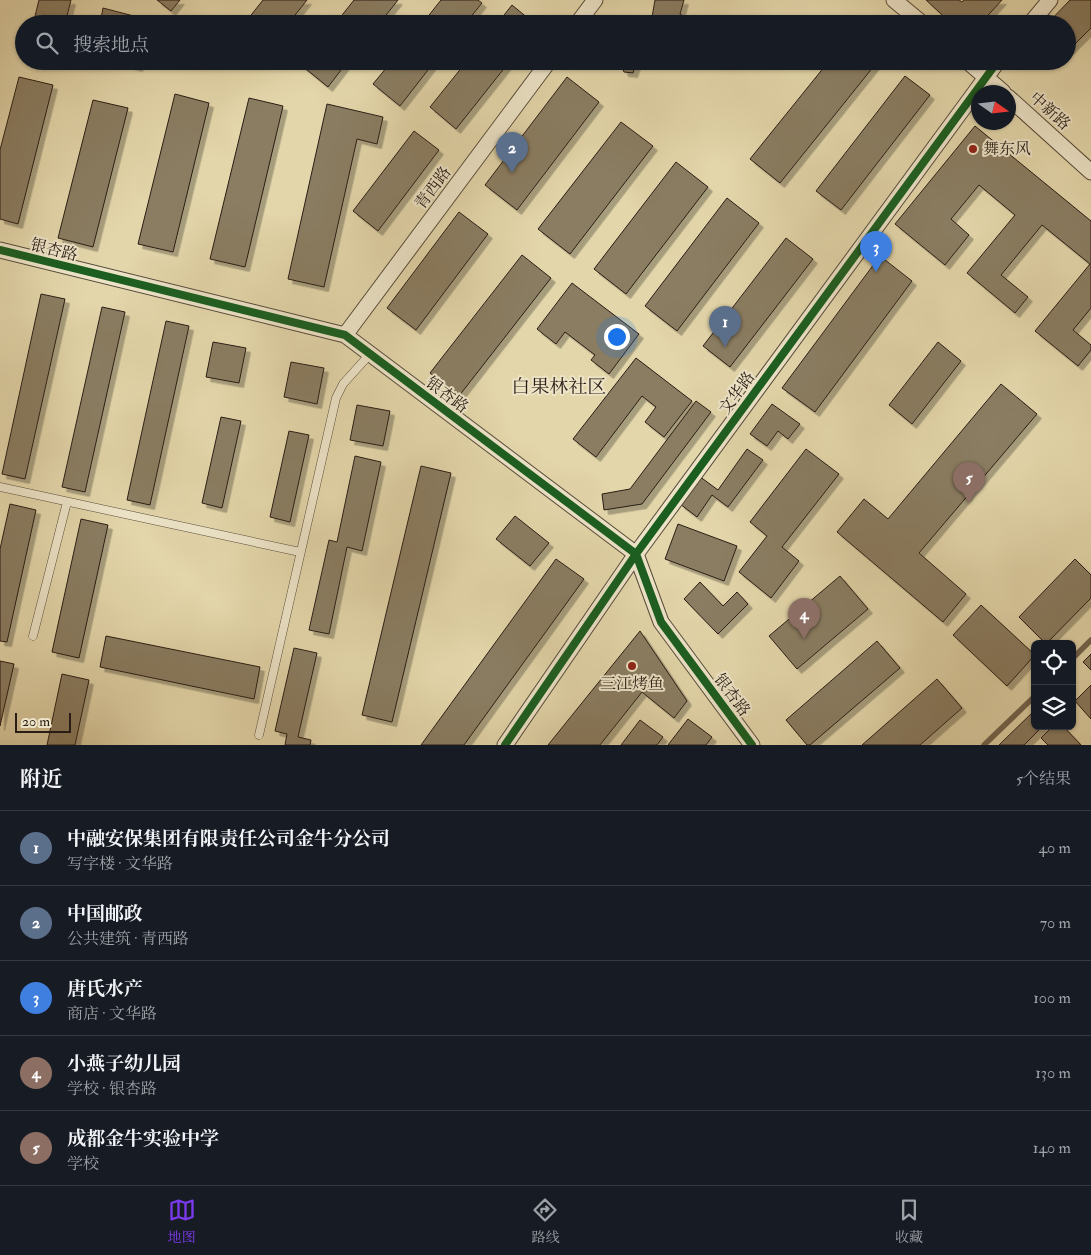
<!DOCTYPE html>
<html lang="zh">
<head>
<meta charset="utf-8">
<style>
  body { margin:0; font-family:"IM FELL Double Pica","Noto Serif SC",serif; background:#242831; color:#f1f3f6 }
  .controls { position:absolute; right:15px; bottom:15px; display:grid; overflow:hidden; border-radius:8px; box-shadow:0 1px 4px #0004 }
  .controls button { width:45px; height:45px; display:grid; place-items:center; padding:0; border:0; border-bottom:1px solid #363941; background:#171b24; color:#f1f3f6; font:25px sans-serif }
  .compass { position:absolute; left:971px; top:85px; width:45px; height:45px; border-radius:50%; background:#171b24; box-shadow:0 1px 4px #0004; rotate:104deg }
  .scale { position:absolute; left:15px; bottom:12px; width:56px; box-sizing:border-box; padding-left:5px; border:2px solid #2a1d15; border-top:0; font-size:14px; line-height:18px; white-space:nowrap; color:#2a1d15; -webkit-text-stroke:4px #ede4c8; paint-order:stroke }
  .you { position:absolute; left:616px; top:336px; width:18px; height:18px; margin:-12px; border:4px solid #fff; border-radius:50%; background:#1a73e8; box-shadow:0 0 0 8px #1a73e833 }
  .badge { display:grid; place-items:center; width:32px; height:32px; border-radius:50%; background:#7c3aed; color:#fff; font-size:16px; font-weight:700 }
  .pin { position:absolute; translate:-50% -41px; filter:drop-shadow(0 1px 2px #0008) }
  .pin::after { content:''; position:absolute; top:26px; width:18px; height:15px; background:inherit; clip-path:polygon(0 0,100% 0,50% 100%) }
  .list { margin:0; padding:0; list-style:none }
  h2 { display:flex; justify-content:space-between; align-items:center; height:65px; margin:0; padding:0 20px; font-size:21px }
  h2 small { font-size:16px; font-weight:400; color:#9ea1a6 }
  .list li { display:grid; grid-template-columns:32px 1fr auto; gap:15px; align-items:center; box-sizing:border-box; height:75px; padding:0 20px; border-top:1px solid #363941 }
  .list b { display:block; font-size:19px; white-space:nowrap }
  .list p { margin:0; font-size:16px; white-space:nowrap; color:#9ea1a6 }
  .list em { font-size:16px; font-style:normal; color:#9ea1a6 }
  .icon { flex:none; width:28px; height:28px; fill:none; stroke:currentColor; stroke-width:2; stroke-linecap:round; stroke-linejoin:round }
  .map { position:relative; flex:none; width:1091px; height:745px; overflow:hidden }
  .search { position:absolute; background:#171b24; box-shadow:0 1px 4px #0004; left:15px; right:15px; top:15px; height:55px; display:flex; align-items:center; gap:12px; box-sizing:border-box; padding:0 18px; border-radius:28px; color:#9ea1a6; font-size:19px }
  .sheet { height:440px; background:#171b24 }
  nav { display:flex; justify-content:space-around; align-items:center; box-sizing:border-box; height:70px; border-top:1px solid #363941; background:#171b24; font-size:14px; color:#9ea1a6 }
  nav a { display:grid; justify-items:center; gap:2px }
  nav .on { color:#7c3aed }
  .map>svg:first-child { display:block }
</style>
</head>
<body>
<div class="map">
<svg width="1091" height="745" viewBox="0 0 1091 745">
  <defs>
    <filter id="shadow"><feDropShadow dx="4.5" dy="4.5" stdDeviation="0" flood-color="#0004"/></filter>
  </defs>
  <rect width="100%" height="100%" fill="#e3d6aa"/>
  <filter id="stains"><feTurbulence type="fractalNoise" baseFrequency=".004" numOctaves="4"/><feColorMatrix values="0 0 0 0 .2 0 0 0 0 .09 0 0 0 0 .02 0 0 0 .5 -.17"/></filter>
  <radialGradient id="worn" r=".72"><stop offset=".6" stop-color="#630" stop-opacity="0"/><stop offset="1" stop-color="#630" stop-opacity=".3"/></radialGradient>
  <g fill="none" stroke-linecap="round" stroke-linejoin="round">
    <!-- stream -->
    <path stroke="#736650" stroke-width="5.5" d="M1072,659l19,-19
      M984,745l51,-49"/>
  </g>
  <!-- building -->
  <path fill="#8a7d62" stroke="#2a1d15" filter="url(#shadow)" d="M39,0h32l-6,24h-32z
    M157,0h23l-9,11z
    M263,0h44l-19,24h-44z
    M354,0h44l-19,24h-44z
    M441,0h37l4,3 -17,21h-43z
    M655,0h29l-4,14 14,10h-54l12,-7z
    M926,0h33l3,2 2,-2h38l-22,24h-28z
    M1070,0h21v28l-24,24v-28h-20z
    M512,5l23,19h-38z
    M103,8l46,12 -1,4h-48z
    M610,17l8,7h-13z
    M115,61h24l-1,6z
    M305,61h43l-20,26 -27,-22z
    M392,61h43l-35,45 -27,-22z
    M467,61h43l-54,68 -26,-22z
    M620,61h17l-4,12 -9,-1z
    M829,61h49l-98,122 -30,-24z
    M905,76l25,19 -89,115 -25,-19z
    M19,77l34,8 -35,139 -18,-5v-69z
    M567,77l32,25 -82,108 -32,-25z
    M175,94l34,9 -36,149 -35,-8z
    M249,98l34,8 -38,161 -35,-8z
    M93,100l35,8 -35,139 -35,-9z
    M327,104l56,13 -6,27 -20,-5 -33,148 -36,-8z
    M621,122l32,24 -83,108 -32,-25z
    M975,126l116,95v87l-18,22 18,15v5l-13,16 -43,-35 55,-67 -48,-39 -41,50 27,22 -13,16 -48,-40 48,-58 -36,-30 -28,34 18,16 -24,30 -50,-41z
    M414,131l25,19 -61,81 -25,-20z
    M676,162l32,25 -82,107 -32,-25z
    M727,198l32,25 -82,108 -32,-25z
    M459,212l29,22 -72,96 -29,-22z
    M786,238l27,21 -83,108 -27,-21z
    M522,255l29,23 -92,118 -29,-23z
    M880,256l32,25 -97,131 -33,-24z
    M572,283l67,51 -30,40 -18,-14 4,-5 -30,-23 -9,12 -19,-15z
    M41,294l24,5 -40,180 -23,-5z
    M102,307l23,5 -40,180 -23,-5z
    M166,321l23,5 -39,179 -23,-5z
    M213,342l33,6 -7,35 -33,-6z
    M938,342l23,19 -49,63 -23,-19z
    M636,358l56,43 -28,36 -19,-15 11,-15 -14,-11 -46,61 -23,-18z
    M291,362l33,6 -7,36 -33,-7z
    M1001,384l36,30 -118,139 47,41 -23,28 -106,-90 27,-33 24,20z
    M696,401l15,11 -69,92 -38,6 -2,-16 28,-5z
    M772,404l28,20 -12,15 -10,-8 -11,15 -17,-12z
    M357,405l33,6 -7,35 -33,-6z
    M221,417l20,4 -19,87 -20,-5z
    M289,431l20,4 -19,87 -20,-5z
    M747,449l16,11 -35,47 -16,-12 -15,22 -17,-13 19,-28 19,14z
    M806,449l33,25 -57,73 17,14 -28,37 -32,-26 28,-36 -17,-14z
    M355,456l26,6 -19,89 -15,-4 -18,87 -20,-4 20,-90 8,2z
    M421,466l30,7 -59,249 -30,-7z
    M10,504l26,6 -29,132 -7,-1v-92z
    M515,516l34,27 -19,23 -34,-27z
    M81,519l27,6 -29,133 -27,-6z
    M678,524l59,22 -13,35 -59,-22z
    M556,559l28,20 -120,166h-43z
    M1075,559l16,16v23l-45,46 -27,-27z
    M840,576l28,33 -71,60 -28,-33z
    M700,582l23,24 14,-14 11,12 -30,30 -34,-35z
    M981,605l54,50 -28,31 -54,-51z
    M640,631l47,70 -13,17 -32,-26 -42,53h-52z
    M106,636l154,31 -6,32 -154,-32z
    M877,641l23,27 -90,77h-3l-21,-25z
    M294,648l23,5 -19,84 13,3 -1,5h-25l2,-11 -12,-3z
    M1091,654v16l-8,-8z
    M0,661l14,3 -14,62z
    M62,674l27,6 -14,65h-28z
    M937,679l25,29 -42,37h-58z
    M1091,685v34l-16,-18z
    M1035,710v16h8l-19,19h-25z
    M688,719l24,18 -6,8h-38z
    M640,720l23,17 -6,8h-36z
    M1053,726h10l18,19h-33l-7,-7z"/>
  <g fill="none" stroke-linecap="round" stroke-linejoin="round">
    <!-- service casing -->
    <g stroke="#584b3a" stroke-width="9">
      <path id="service" d="M0,487l300,65
        M33,636l34,-134
        M259,735l77,-337 7,-14 27,-30"/>
    </g>
    <!-- minor casing -->
    <g stroke="#584b3a" stroke-width="17">
      <path id="minor" d="M894,0l29,24
        M577,24l18,-24
        M1030,24l20,-24
        M967,61l36,31
        M1008,97l83,75
        M0,250l345,85 291,219 25,68 91,123
        M345,335l204,-274
        M505,745l131,-191 362,-493"/>
    </g>
    <!-- service -->
    <use href="#service" stroke="#ede4c8" stroke-width="8"/>
    <!-- minor -->
    <use href="#minor" stroke="#ede4c8" stroke-width="15"/>
    <!-- cycleway casing -->
    <g stroke="#ede4c8" stroke-width="11">
      <path id="cycleway" d="M0,250l345,85 291,219 25,68 91,123
        M505,745l131,-191 362,-493"/>
    </g>
    <!-- cycleway -->
    <use href="#cycleway" stroke="#1b5e20" stroke-width="8"/>
  </g>
  <!-- markers -->
  <g fill="#8f2418" stroke="#ede4c8" stroke-width="2">
    <circle cx="973" cy="149" r="5"/>
    <circle cx="632" cy="666" r="5"/>
  </g>
  <g text-anchor="middle" dominant-baseline="central" stroke-width="4" stroke-linejoin="round" paint-order="stroke">
    <!-- street labels -->
    <g font-size="16" fill="#2a1d15" stroke="#ede4c8">
      <text transform="translate(1050 111) rotate(42)">中新路</text>
      <text transform="translate(433 188) rotate(-53)">青西路</text>
      <text transform="translate(54 250) rotate(14)">银杏路</text>
      <text transform="translate(737 393) rotate(-54)">文华路</text>
      <text transform="translate(447 395) rotate(37)">银杏路</text>
      <text transform="translate(732 695) rotate(53)">银杏路</text>
    </g>
    <!-- poi labels -->
    <g font-size="16" fill="#2a1d15" stroke="#ede4c8" text-anchor="start">
      <text x="983" y="149">舞东风</text>
      <text x="632" y="684" text-anchor="middle">三江烤鱼</text>
    </g>
    <!-- quarter labels -->
    <g font-size="19" fill="#2a1d15" stroke="#ede4c8">
      <text x="559" y="387">白果林社区</text>
    </g>
  </g>
  <rect width="100%" height="100%" filter="url(#stains)"/>
  <rect width="100%" height="100%" fill="url(#worn)"/>
</svg>
<div class="controls">
<button><svg class="icon" aria-label="locate" viewBox="0 0 24 24"><circle cx="12" cy="12" r="6"/><path d="M12 2v4M12 18v4M2 12h4M18 12h4"/></svg></button>
<button><svg class="icon" aria-label="layers" viewBox="0 0 24 24"><path d="M12 4l9 5-9 5-9-5zM3 14l9 5 9-5"/></svg></button>
</div>
<svg class="compass" viewBox="-18 -18 36 36"><path d="M0-13l5 13h-10z" fill="#e53935"/><path d="M0 13l5-13h-10z" fill="#9ea1a6"/></svg>
<div class="scale">20 m</div>
<div class="you"></div>
<div class="pin badge" style="left:725px;top:347px;background:#5c6f8a">1</div>
<div class="pin badge" style="left:512px;top:173px;background:#5c6f8a">2</div>
<div class="pin badge" style="left:876px;top:272px;background:#3f7fe0">3</div>
<div class="pin badge" style="left:804px;top:639px;background:#8d6e63">4</div>
<div class="pin badge" style="left:969px;top:503px;background:#8d6e63">5</div>
<div class="search"><svg class="icon" aria-label="search" viewBox="0 0 24 24"><circle cx="10" cy="10" r="6"/><path d="M15 15l6 6"/></svg>搜索地点</div>
</div>
<section class="sheet">
<h2>附近<small>5个结果</small></h2>
<ul class="list">
<li><span class="badge" style="background:#5c6f8a">1</span><div><b>中融安保集团有限责任公司金牛分公司</b><p>写字楼 · 文华路</p></div><em>40 m</em></li>
<li><span class="badge" style="background:#5c6f8a">2</span><div><b>中国邮政</b><p>公共建筑 · 青西路</p></div><em>70 m</em></li>
<li><span class="badge" style="background:#3f7fe0">3</span><div><b>唐氏水产</b><p>商店 · 文华路</p></div><em>100 m</em></li>
<li><span class="badge" style="background:#8d6e63">4</span><div><b>小燕子幼儿园</b><p>学校 · 银杏路</p></div><em>130 m</em></li>
<li><span class="badge" style="background:#8d6e63">5</span><div><b>成都金牛实验中学</b><p>学校</p></div><em>140 m</em></li>
</ul>
</section>
<nav>
<a class="on"><svg class="icon" aria-label="map" viewBox="0 0 24 24"><path d="M3 6l6-2 6 2 6-2v14l-6 2-6-2-6 2zM9 4v14M15 6v14"/></svg>地图</a>
<a><svg class="icon" aria-label="directions" viewBox="0 0 24 24"><path d="M12 3l9 9-9 9-9-9zM9 14v-3h6M13 9l2 2-2 2"/></svg>路线</a>
<a><svg class="icon" aria-label="saved" viewBox="0 0 24 24"><path d="M7 4h10v16l-5-4-5 4z"/></svg>收藏</a>
</nav>
</body>
</html>
